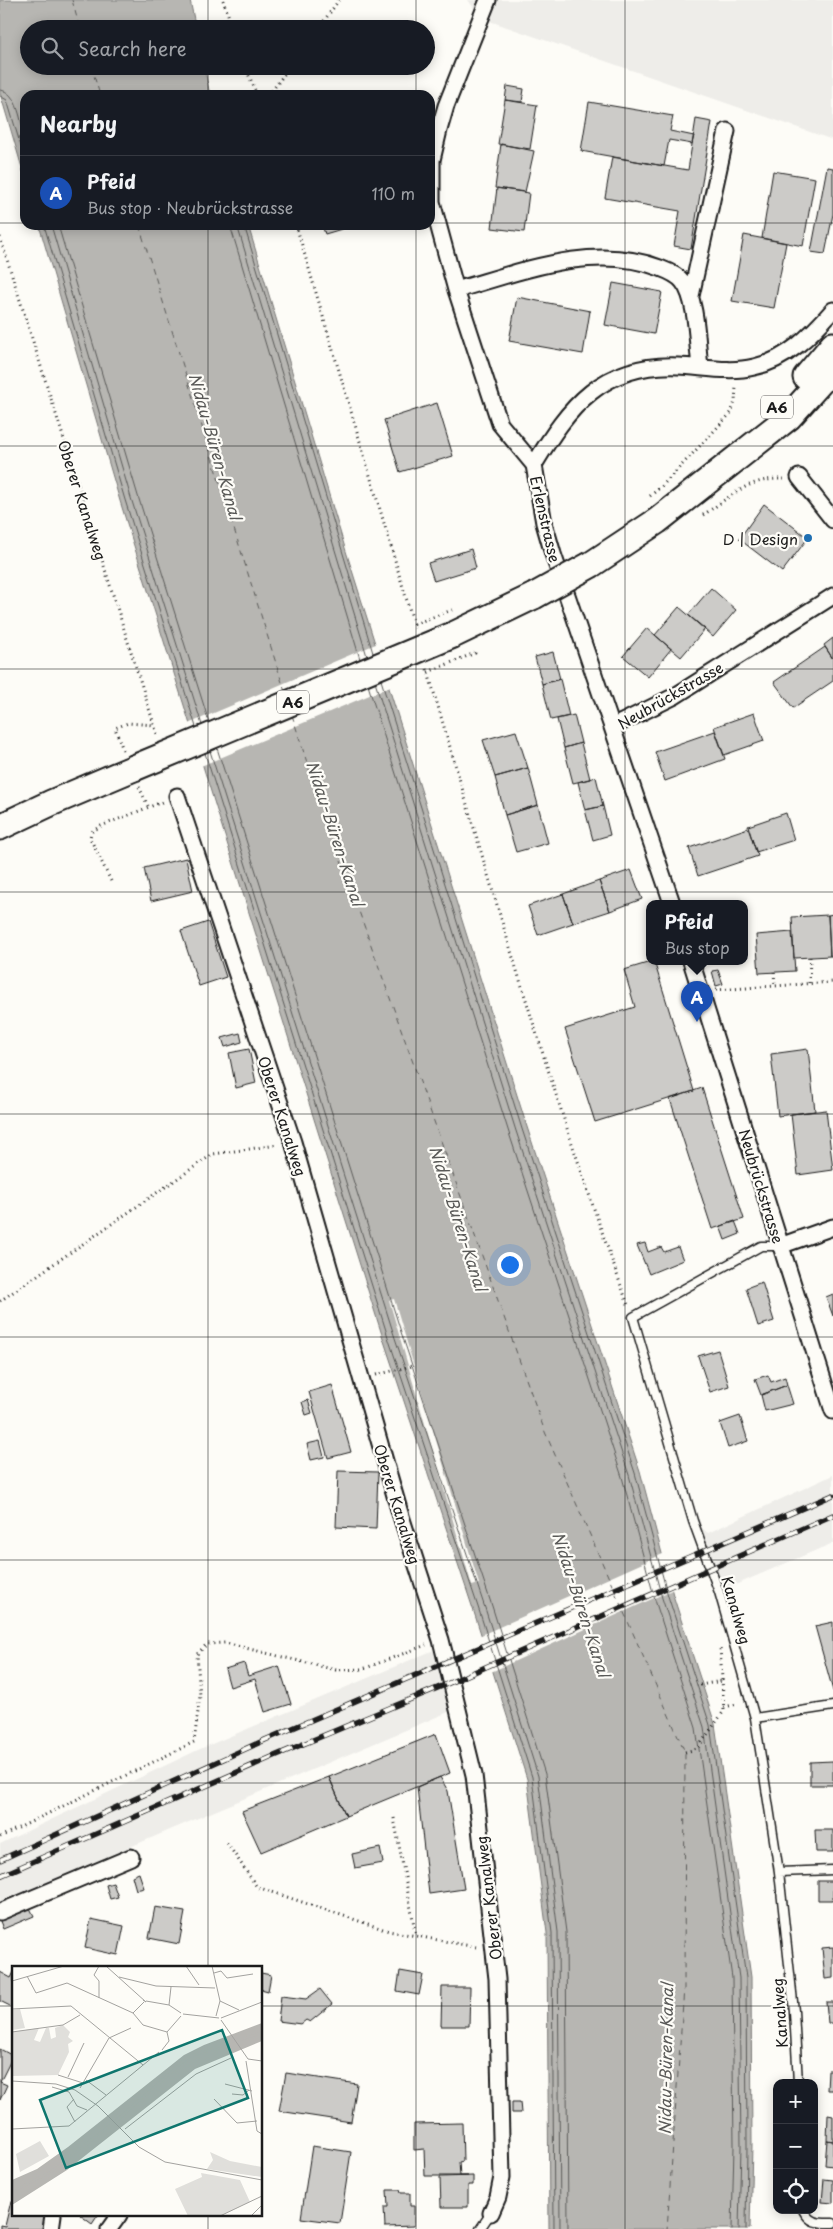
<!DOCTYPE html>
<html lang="en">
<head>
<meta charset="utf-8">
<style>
  body { margin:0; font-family:"Playpen Sans",sans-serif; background:#242831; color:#f1f3f6 }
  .controls { position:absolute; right:15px; bottom:15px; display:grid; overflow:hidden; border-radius:10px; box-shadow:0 2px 12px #0003 }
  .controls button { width:45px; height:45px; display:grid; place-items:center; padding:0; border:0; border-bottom:1px solid #363941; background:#171b24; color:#f1f3f6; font:25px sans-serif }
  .you { position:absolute; left:509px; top:1264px; width:18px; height:18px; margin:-12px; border:4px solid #fff; border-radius:50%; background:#1a73e8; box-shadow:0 0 0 8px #1a73e833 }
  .badge { display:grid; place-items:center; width:32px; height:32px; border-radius:50%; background:#8c9099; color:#fff; font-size:16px; font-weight:700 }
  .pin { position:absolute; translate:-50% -41px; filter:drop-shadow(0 1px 2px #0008) }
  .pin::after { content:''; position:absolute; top:26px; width:18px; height:15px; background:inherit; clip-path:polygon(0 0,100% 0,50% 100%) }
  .popup { position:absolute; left:646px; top:900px; width:102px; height:65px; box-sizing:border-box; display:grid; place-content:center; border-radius:10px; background:#171b24; filter:drop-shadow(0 1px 4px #0005); font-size:16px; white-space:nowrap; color:#9ea1a6 }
  .popup b { font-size:19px; color:#f1f3f6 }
  .popup::after { content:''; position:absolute; left:50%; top:100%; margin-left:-10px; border:10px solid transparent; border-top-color:#171b24 }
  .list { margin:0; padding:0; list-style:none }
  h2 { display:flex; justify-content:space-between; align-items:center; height:65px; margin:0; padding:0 20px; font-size:21px }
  h2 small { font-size:16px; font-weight:400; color:#9ea1a6 }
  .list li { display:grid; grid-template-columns:32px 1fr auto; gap:15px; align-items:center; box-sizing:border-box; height:75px; padding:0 20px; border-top:1px solid #363941 }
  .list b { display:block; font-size:19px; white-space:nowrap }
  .list p { margin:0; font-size:16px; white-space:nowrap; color:#9ea1a6 }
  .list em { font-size:16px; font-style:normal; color:#9ea1a6 }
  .icon { flex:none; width:28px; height:28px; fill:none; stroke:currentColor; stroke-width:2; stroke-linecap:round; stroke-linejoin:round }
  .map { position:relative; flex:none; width:833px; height:2229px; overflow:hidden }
  .search { position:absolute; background:#171b24; box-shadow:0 2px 12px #0003; left:20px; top:20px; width:415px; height:55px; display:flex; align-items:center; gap:12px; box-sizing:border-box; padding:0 18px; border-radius:28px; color:#9ea1a6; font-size:19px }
  .panel { position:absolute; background:#171b24; box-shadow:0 2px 12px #0003; left:20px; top:90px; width:415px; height:140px; border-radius:15px }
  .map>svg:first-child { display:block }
</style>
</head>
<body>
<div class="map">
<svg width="833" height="2229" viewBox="0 0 833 2229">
  <rect width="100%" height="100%" fill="#fdfcf7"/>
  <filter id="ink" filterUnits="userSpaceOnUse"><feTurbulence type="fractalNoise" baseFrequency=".02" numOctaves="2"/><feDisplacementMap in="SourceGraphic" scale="10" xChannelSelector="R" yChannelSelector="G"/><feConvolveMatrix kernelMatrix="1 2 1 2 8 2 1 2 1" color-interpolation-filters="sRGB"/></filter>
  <g filter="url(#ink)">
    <!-- built -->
    <path fill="#eeede9" d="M468,0h365v140l-352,-122z
      M833,1475v68l-114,49 -26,-71 15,12z
      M434,1650l19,60 -453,192v-58l200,-95z"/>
    <!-- water -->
    <path fill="#b7b6b2" stroke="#797876" d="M0,0h190l6,29h-167v37h175l6,29h-185v83l-25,-85z
      M39,225h209l97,323 182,579 113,344 33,124 42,129 36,253 1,169 -2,83h-201l-2,-296 -20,-154 -53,-167 -91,-274 -154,-489 -109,-348z"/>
    <!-- pier -->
    <path fill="#fdfcf7" d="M378,643l13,43 -190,80 -13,-42z
      M394,1299l85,285 -7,2 -83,-286z
      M665,1553l9,36 -183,83 -12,-36z"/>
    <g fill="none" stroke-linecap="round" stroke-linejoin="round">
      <!-- shore -->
      <path stroke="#5a5a58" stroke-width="1" d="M0,90c18,1 21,34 25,48
        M0,96l7,4 18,60
        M44,225l81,275 71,227
        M51,225l80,273 71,227
        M58,225l80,271 71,226
        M230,225l130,434
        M237,225l130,431
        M244,225l129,428
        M381,680l141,449 113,344 33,123 42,129 36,252 1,169 -1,83
        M375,682l141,449 113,344 33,123 42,129 35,251 2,168 -2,83
        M368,685l141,448 113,344 33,123 41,128 36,250 2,168 -2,83
        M217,748l184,584 91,274 53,168 21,158 2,297
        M210,751l184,584 91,273 53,168 20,156 2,297
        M205,753l183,584 91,273 53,167 20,156 2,296"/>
      <!-- ferry -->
      <path stroke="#5a5a58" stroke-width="1" stroke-dasharray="6 5" stroke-linecap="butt" d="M72,0l8,29
        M91,66l9,29
        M139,225l146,467
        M292,715l24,76 229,641 140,320 -1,236 -17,241"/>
    </g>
    <!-- building -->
    <path fill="#cccbc8" stroke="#1c1c1c" d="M507,86l17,3 -2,13 -17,-2z
      M505,100l32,5 -7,44 -32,-5z
      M589,102l84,14 -3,15 24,5 -2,8 -23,-4 -5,26 -83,-15z
      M696,119l16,3 -21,127 -17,-3 6,-35 -75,-13 7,-41 76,13z
      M501,144l33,7 -9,41 -30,-4z
      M827,167l6,1v46l-8,40 -14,-2z
      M773,171l42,7 -12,68 -41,-8z
      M497,188l32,5 -5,39 -32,-4z
      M322,225h33l-30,9z
      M744,235l42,8 -12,65 -42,-7z
      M613,283l49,9 -8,42 -49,-9z
      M517,297l73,14 -7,43 -74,-13z
      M437,403l16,53 -53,16 -16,-52z
      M764,504l44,34 -26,34 -43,-33z
      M471,549l5,19 -42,13 -6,-18z
      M711,588l25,22 -23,27 -25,-22z
      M679,607l26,22 -24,28 -26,-22z
      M647,628l24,21 -23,28 -25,-21z
      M833,638v21l-9,-14z
      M825,647l8,12v22l-40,27 -19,-26z
      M553,652l7,27 -18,5 -7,-27z
      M560,679l9,37 -18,4 -9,-36z
      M754,713l10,28 -40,14 -10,-28z
      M574,715l7,28 -17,5 -7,-29z
      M516,731l12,37 -33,9 -12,-37z
      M715,731l10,28 -60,22 -10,-29z
      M581,743l9,36 -17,4 -9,-35z
      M528,768l10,37 -33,10 -10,-38z
      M596,777l7,29 -18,4 -7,-28z
      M538,805l10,38 -32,9 -11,-37z
      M603,806l7,29 -17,5 -8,-30z
      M786,813l8,27 -38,12 -8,-26z
      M748,828l10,28 -60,20 -9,-28z
      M186,858l7,33 -42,10 -7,-33z
      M631,870l11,29 -32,12 -11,-30z
      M599,881l11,30 -37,12 -10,-29z
      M563,894l10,29 -35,12 -10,-29z
      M833,914v42h-3l-2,-41z
      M828,915l2,41 -36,2 -2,-41z
      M208,922l18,55 -27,9 -18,-55z
      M792,932l3,39 -36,2 -3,-38z
      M654,961l40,130 -99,31 -30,-93 70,-22 -11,-37z
      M718,970l5,14 -7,2 -4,-15z
      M240,1033l2,9 -17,5 -3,-9z
      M249,1049l7,34 -20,5 -7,-35z
      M808,1049l7,62 -37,5 -7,-62z
      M702,1088l42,131 -32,10 -42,-130z
      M826,1110l7,60 -35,5 -7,-61z
      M735,1221l5,13 -15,6 -5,-14z
      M645,1243l3,9 13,-5 3,5 14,-5 5,13 -34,14 -12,-29z
      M762,1282l12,39 -16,5 -12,-38z
      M833,1294v22l-7,-19z
      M718,1350l11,36 -19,6 -12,-36z
      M768,1375l3,7 14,-5 2,8 -26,10 -6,-16z
      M332,1385l19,67 -23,6 -19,-66z
      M787,1385l6,19 -28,7 -4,-16z
      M308,1400l4,13 -6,2 -4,-13z
      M740,1416l8,25 -20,7 -8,-25z
      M320,1441l4,16 -13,3 -4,-16z
      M338,1471l40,1 -2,57 -40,-2z
      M833,1622v69l-18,-65z
      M244,1663l4,13 31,-10 12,38 -26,8 -10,-33 -25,8 -5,-18z
      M436,1734l14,39 -104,43 -17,-39z
      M833,1761v24h-23v-23z
      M329,1777l17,39 -85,36 -19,-41z
      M440,1777l8,14 16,98 -35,5 -12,-107z
      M815,1830h18v22h-17z
      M380,1848l3,15 -28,5 -3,-14z
      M139,1873l5,15 -8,2 -4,-14z
      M818,1881h15v19h-15z
      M113,1883l5,14 -8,2 -4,-14z
      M155,1907l30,5 -6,32 -30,-6z
      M30,1908l4,8 -31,13 -3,-8z
      M91,1919l33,7 -6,29 -33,-7z
      M833,1947v31l-8,1 -3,-31z
      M400,1971l23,4 -4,20 -22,-4z
      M0,1972l11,6 3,-6v36l-14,-7z
      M261,1973l10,2 -3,16 -7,-2z
      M442,1987h28l-1,39h-28z
      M320,1989l12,15 -22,18 -4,-2 -5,4 -23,-3 3,-25 25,3z
      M826,2002h7v21h-5z
      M0,2049l13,7 -13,26 7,3 -7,15z
      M828,2070h5v20h-6z
      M286,2073l71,11 -6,38 -72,-11z
      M512,2102h8l1,11h-9z
      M828,2115l5,1v25l-6,-1z
      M462,2123l1,38 -4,1 1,14h8h-43l-1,-27 -10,1v-26z
      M827,2140l6,1v25l-8,-1z
      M312,2146l39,6 -11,71 -39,-5z
      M473,2176v9h-5v22h-27l-1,-30z
      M824,2179l9,1v23l-11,-1z
      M387,2190h13l1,3h9v13h4v20l-29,1 -1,-20h4z
      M11,2201l3,1v13h32l-3,14h-43v-4l5,1z
      M80,2215h18l-6,9z"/>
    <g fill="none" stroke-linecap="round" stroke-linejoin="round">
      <!-- service casing -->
      <g stroke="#1c1c1c" stroke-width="11">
        <path id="service" d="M780,1246h-19l-128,71 60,204 26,71 36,126 24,154 15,139 4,72
          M755,1718l78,-12
          M779,1872l54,-2
          M803,2210c7,14 16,13 30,13
          M480,2229l11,-16"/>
      </g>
      <!-- minor casing -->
      <g stroke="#1c1c1c" stroke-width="19">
        <path id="minor" d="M488,0l-42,106 -7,24 -7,30v42l24,88 44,134 34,41 10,58 9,31 119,349
          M456,290c64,-18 138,-48 204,-22 8,3 18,7 23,14 14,17 14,62 17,85
          M691,296l36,-165
          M534,465c35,-59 69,-102 144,-99 25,1 52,7 76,1 33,-7 57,-32 79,-57
          M799,477l34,43
          M612,727l63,-31 158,-100
          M177,796l116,346 107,371 41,127 33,135 23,204 5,198 -4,20 -7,16
          M691,961l142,450
          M780,1246l53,-19
          M0,1912l131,-55
          M51,2229l2,-14
          M109,2229l10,-14"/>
      </g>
      <!-- trunk casing -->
      <g stroke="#1c1c1c" stroke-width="29">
        <path id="trunk" d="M806,377l27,-32
          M592,564l65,-43 132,-104 44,-49
          M453,635l81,-39
          M0,827l51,-24 83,-35"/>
      </g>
      <!-- path -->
      <path stroke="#1c1c1c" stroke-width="3" stroke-dasharray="1 4" stroke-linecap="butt" d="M223,0l10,29
        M318,29l21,-29
        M245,66l12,29
        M269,95l21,-29
        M296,225l119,403
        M0,237l158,500
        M650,496l12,-10 69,-73 4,-11 1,-16
        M703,515c29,-19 44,-37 81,-36
        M414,624l38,-14
        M427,669c63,214 125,427 201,636
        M428,672l47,-19v-4
        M123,750l-8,-22 13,-5 26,2
        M139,787l10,21
        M111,881l-21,-43 1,-6 10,-6 61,-24
        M774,972l1,14
        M809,983l1,-26
        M716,990l117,-8
        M0,1301l213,-147 65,-9
        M376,1375l36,-9
        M700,1685l22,-4
        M724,1707l14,-3
        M685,1752l12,-3 27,-38 -4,-64
        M394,1818l22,118
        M0,1837l194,-95 6,-46 -3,-42 10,-10 18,-1 111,27 27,-1 63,-24
        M227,1843l30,44 132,44 87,16"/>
      <!-- service -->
      <use href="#service" stroke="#fdfcf7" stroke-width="8"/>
      <!-- minor -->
      <use href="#minor" stroke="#fdfcf7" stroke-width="15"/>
      <!-- trunk -->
      <use href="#trunk" stroke="#fdfcf7" stroke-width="25"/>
      <!-- rail casing -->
      <g stroke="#1c1c1c" stroke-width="5.5">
        <path id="rail" d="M0,1860l265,-120 568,-245
          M0,1876l272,-119 168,-70 393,-172"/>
      </g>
      <!-- rail -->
      <use href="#rail" stroke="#fdfcf7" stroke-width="4" stroke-dasharray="11" stroke-linecap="butt"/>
      <!-- trunk-bridge casing -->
      <g stroke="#1c1c1c" stroke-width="29" stroke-linecap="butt">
        <path id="trunk-bridge" d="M534,596l58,-32
          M134,768l319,-133"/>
      </g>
      <!-- trunk-bridge -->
      <use href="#trunk-bridge" stroke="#fdfcf7" stroke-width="25"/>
    </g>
  </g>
  <!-- grid -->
  <path fill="none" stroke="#1c1c1c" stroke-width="1" stroke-opacity="0.55" d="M208,0v29M416,0v29M625,0v2229M208,66v29M416,66v29M0,223h25M430,223h403M208,225v1743M416,225v2004M0,446h833M0,669h833M0,892h833M0,1114h833M0,1337h833M0,1560h833M0,1783h833M0,2006h14M261,2006h572M208,2215v14"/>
  <!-- markers -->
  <circle fill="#1f6fb2" stroke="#fdfcf7" stroke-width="2" cx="808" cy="538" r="5"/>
  <g text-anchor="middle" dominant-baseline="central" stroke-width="4.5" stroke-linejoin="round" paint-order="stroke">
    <!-- shield labels -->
    <g fill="#fdfcf7" stroke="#605f5e" stroke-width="1">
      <rect x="761" y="395.5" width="32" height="23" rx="4"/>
      <rect x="277" y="690.5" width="32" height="23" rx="4"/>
    </g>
    <g font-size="14" font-weight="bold" fill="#1c1c1c">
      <text x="777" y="407">A6</text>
      <text x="293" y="702">A6</text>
    </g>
    <!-- street labels -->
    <g font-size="15" fill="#1c1c1c" stroke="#fdfcf7">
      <text transform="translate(83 500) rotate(72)">Oberer Kanalweg</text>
      <text transform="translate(546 519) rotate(77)">Erlenstrasse</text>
      <text transform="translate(670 695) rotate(-30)">Neubrückstrasse</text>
      <text transform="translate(283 1116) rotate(72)">Oberer Kanalweg</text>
      <text transform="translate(762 1186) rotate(73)">Neubrückstrasse</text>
      <text transform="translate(398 1504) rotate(73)">Oberer Kanalweg</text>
      <text transform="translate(737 1610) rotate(74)">Kanalweg</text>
      <text transform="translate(488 1898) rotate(-97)">Oberer Kanalweg</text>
      <text transform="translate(779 2013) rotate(-94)">Kanalweg</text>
    </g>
    <!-- poi labels -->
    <g font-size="15" fill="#1c1c1c" stroke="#fdfcf7" text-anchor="end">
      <text x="798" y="538">D | Design</text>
    </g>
    <!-- water labels -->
    <g font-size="16" font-style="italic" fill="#5a5a58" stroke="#fdfcf7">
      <text transform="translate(216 446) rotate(74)">Nidau-Büren-Kanal</text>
      <text transform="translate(336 833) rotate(72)">Nidau-Büren-Kanal</text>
      <text transform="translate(459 1218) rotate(72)">Nidau-Büren-Kanal</text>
      <text transform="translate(582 1604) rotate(72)">Nidau-Büren-Kanal</text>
      <text transform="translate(665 2059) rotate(-89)">Nidau-Büren-Kanal</text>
    </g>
  </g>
  <!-- overview -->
  <g transform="translate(12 1966)">
    <rect width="250" height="250" fill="#fdfcf7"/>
    <path d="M8,43l5,19 -13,2v-20zM51,59l7,7 -2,5 5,4 -5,3 1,8 -11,23 -46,1v-44l27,-4 -5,12 6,2 6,-14h3l2,11 5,-2 -1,-9zM28,175l9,15 -29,16 -4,-18zM198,186l20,9 32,6v10l-55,-8 6,-9zM189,207l39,7 10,22 -30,14h-32l-13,-27 27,-12z" fill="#e0dfdb"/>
    <path d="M250,57v18l-67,28 -128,101 -55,35v-25l25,-11 31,-22 116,-92 20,-10z" fill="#b7b6b2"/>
    <path fill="none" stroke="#b7b6b2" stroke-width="2.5" d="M226,74l24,-7M103,156l73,-65 46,-16M0,226l40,-21 60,-47"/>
    <path fill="none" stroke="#a3a29f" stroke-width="1" d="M87,0l-5,9 5,6v17M94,0l40,36 -3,-2M174,0l13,19M200,0l8,35 -4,15M202,7l7,-2 6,7 26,-4M15,10l9,17 31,-10 66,30M107,11l37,9 59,2M0,15l52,-15M134,35l23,4 12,8M208,35l19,9M157,39l2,-18M0,43l59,-3 72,59M121,47l10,12 24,7M121,47l11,-11M171,48l36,4M209,52l41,-16M209,54l27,39 14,2M0,66l51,-7 17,-10M155,66l14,-16M150,84l7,-9 -2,-9M234,95l11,70 5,3M46,109l25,8M56,111l16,-34M74,114l20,15M0,115l44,3 19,6 23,16 41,41 26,15 97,18M213,118l27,7M40,121l17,5 8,14 10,4M68,122l29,-50 22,-10M220,128l11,1 6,-5M62,133l-7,8 8,15M202,133l23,24 20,-2M0,163l57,-3 90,-74M113,163l71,-55 35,-16M208,250l42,-20M239,250l11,-11"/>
    <path fill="#0f766e" fill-opacity="0.15" stroke="#0f766e" stroke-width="2.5" d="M210,64l26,68 -182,70 -26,-68z"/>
    <rect width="250" height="250" fill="none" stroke="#1c1c1c" stroke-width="2.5"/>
  </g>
</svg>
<div class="controls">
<button>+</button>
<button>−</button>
<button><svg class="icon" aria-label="locate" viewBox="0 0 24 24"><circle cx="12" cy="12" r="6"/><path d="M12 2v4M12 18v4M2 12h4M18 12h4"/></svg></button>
</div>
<div class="you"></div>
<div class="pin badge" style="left:697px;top:1022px;background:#1a4fb4">A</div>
<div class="popup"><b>Pfeid</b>Bus stop</div>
<div class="search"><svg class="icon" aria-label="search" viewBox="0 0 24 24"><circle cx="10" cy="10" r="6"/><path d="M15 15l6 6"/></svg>Search here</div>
<section class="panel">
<h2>Nearby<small></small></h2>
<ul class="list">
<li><span class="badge" style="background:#1a4fb4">A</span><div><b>Pfeid</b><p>Bus stop · Neubrückstrasse</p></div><em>110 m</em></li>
</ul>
</section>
</div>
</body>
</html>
